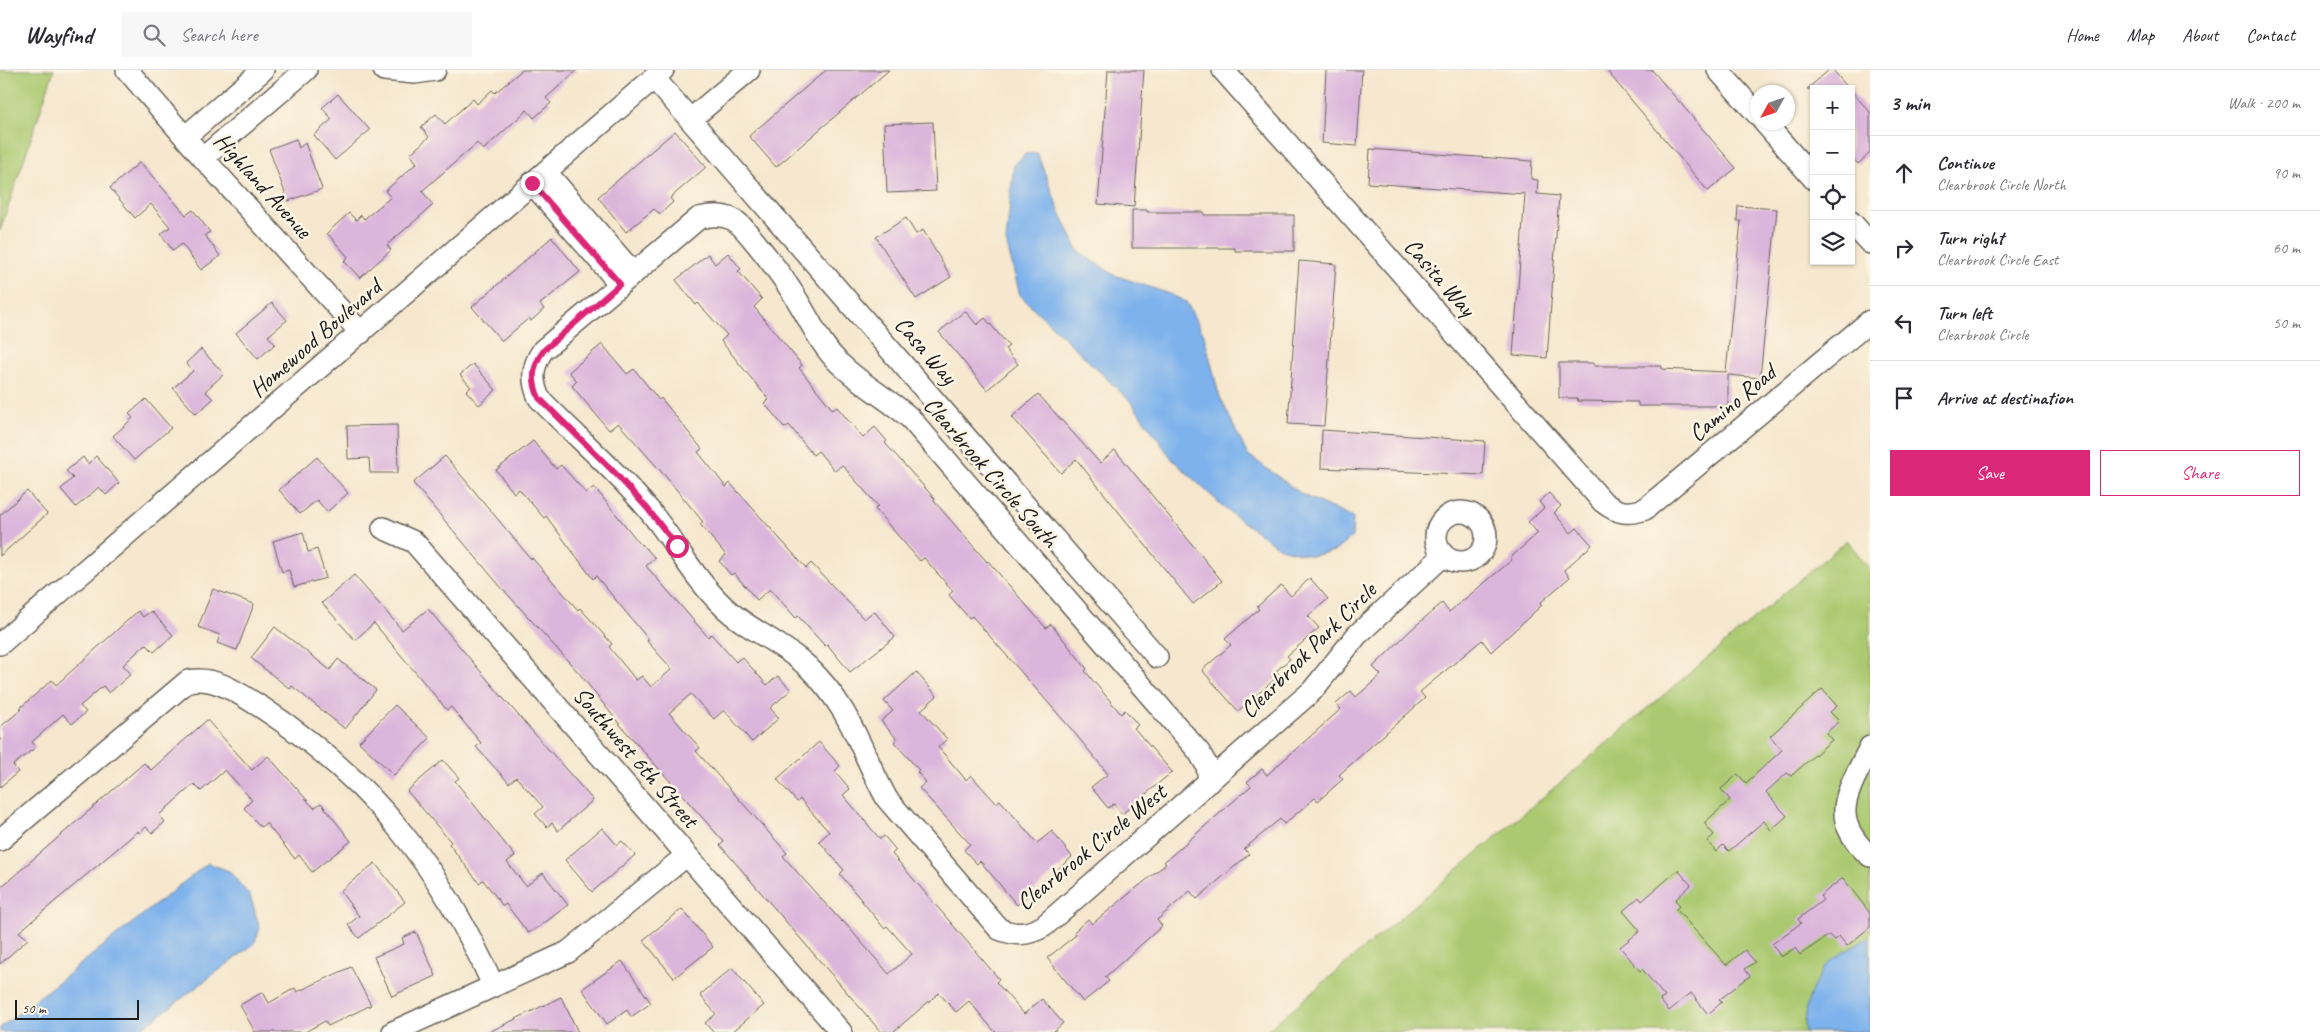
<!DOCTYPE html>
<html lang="en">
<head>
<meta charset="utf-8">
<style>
  body { margin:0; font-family:Caveat,sans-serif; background:#f7f7f7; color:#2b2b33 }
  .controls { position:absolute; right:15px; top:15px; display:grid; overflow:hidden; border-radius:0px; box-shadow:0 1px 4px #0004 }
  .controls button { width:45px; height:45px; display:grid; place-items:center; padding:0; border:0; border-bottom:1px solid #e1e1e2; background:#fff; color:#2b2b33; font:25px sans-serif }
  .compass { position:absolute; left:1750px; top:15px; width:45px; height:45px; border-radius:50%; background:#fff; box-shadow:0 1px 4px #0004; rotate:230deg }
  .scale { position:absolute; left:15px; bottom:12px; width:124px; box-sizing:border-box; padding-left:5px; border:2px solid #1c1c1c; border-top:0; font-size:14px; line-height:18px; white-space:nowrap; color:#1c1c1c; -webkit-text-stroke:4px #fcf5e5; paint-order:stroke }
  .stop { position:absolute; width:15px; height:15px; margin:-11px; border:4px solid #db2777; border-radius:50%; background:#fff }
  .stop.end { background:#db2777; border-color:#fff; box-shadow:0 1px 5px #0008 }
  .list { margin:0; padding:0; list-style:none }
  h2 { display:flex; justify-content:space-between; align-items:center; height:65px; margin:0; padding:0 20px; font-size:21px }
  h2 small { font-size:16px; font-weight:400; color:#7c7c81 }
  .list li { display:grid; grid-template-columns:32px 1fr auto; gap:15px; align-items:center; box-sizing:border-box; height:75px; padding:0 20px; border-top:1px solid #e1e1e2 }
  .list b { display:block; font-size:19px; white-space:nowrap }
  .list p { margin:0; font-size:16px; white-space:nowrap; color:#7c7c81 }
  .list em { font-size:16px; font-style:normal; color:#7c7c81 }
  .actions { display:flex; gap:10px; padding:15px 20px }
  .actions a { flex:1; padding:11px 0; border:1px solid #db2777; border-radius:0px; text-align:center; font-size:18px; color:#db2777 }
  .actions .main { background:#db2777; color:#fff }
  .icon { flex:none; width:28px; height:28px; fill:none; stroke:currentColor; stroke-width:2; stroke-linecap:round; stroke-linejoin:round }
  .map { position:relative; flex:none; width:1870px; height:962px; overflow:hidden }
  header { display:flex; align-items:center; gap:30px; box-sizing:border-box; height:70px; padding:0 25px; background:#fff; border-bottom:1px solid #e1e1e2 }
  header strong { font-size:24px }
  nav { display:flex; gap:28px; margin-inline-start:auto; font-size:18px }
  .search { width:350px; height:45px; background:#f7f7f7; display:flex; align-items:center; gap:12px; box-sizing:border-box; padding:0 18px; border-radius:0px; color:#7c7c81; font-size:19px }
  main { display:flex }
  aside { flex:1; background:#fff }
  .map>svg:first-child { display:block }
</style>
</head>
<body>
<header>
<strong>Wayfind</strong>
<div class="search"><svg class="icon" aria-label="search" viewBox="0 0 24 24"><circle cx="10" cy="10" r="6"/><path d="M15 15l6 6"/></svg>Search here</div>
<nav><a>Home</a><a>Map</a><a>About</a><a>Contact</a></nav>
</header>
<main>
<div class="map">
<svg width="1870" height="962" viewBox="0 0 1870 962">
  <rect width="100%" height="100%" fill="#fcf5e5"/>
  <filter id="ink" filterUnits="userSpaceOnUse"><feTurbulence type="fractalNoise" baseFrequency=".02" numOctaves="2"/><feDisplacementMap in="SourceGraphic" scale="10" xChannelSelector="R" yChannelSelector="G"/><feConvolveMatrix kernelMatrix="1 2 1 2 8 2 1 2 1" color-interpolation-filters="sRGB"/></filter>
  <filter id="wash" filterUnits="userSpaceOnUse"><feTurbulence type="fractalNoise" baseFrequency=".0096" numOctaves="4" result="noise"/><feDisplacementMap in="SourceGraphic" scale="20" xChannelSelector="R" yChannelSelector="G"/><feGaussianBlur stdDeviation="1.12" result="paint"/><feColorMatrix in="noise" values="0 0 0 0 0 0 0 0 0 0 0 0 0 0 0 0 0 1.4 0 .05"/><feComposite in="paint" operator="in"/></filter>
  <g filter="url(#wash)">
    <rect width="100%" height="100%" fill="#f6e7ce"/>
    <!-- green -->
    <path fill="#aac970" stroke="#637246" d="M0,0h54l-54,161z
      M1847,470l23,30v462h-605z"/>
    <!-- water -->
    <path fill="#7eb2ec" stroke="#4d6784" d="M1037,83l22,57 19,41 36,24 56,19 16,8 18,33 15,60 28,59 56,41 50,23 -1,19 -17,14 -24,5 -31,-8 -51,-36 -57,-53 -41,-57 -111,-107 -14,-54 8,-76 11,-11z
      M208,793l21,8 21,25 10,32 -6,16 -117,88h-137v-4z
      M1870,867v95h-65c-5,-20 12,-61 28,-73 12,-8 25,-15 37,-22z"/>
    <g id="blocks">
      <!-- building -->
      <path fill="#dbb6dc" d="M522,0h55l-31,28 5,5 -17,15 -7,-8 -44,40 -6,-7 -55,48 11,14 -46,40 4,5 -31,28 -16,-17 4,-4 -21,-24 22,-20 7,7 5,-5 3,4 27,-22 -6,-6 32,-28 -7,-9 19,-17 -8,-10 15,-13 9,10 28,-25 4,5 15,-14 3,3z
        M826,0h63l-113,97 -27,-31z
        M1108,0h36l-10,137 -36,-3z
        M1326,0h36l-5,76 -35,-3z
        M1606,0h46l84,98 -28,23z
        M1829,0h4l16,19h-42z
        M1851,21l19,21v41l-12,11 -7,-8z
        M338,24l32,36 -35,30 -21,-25 18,-16 -10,-11z
        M933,52l3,69 -49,2 -3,-69z
        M675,61l31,36 -36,31 3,4 -13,12 -6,-5 -28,23 -28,-35z
        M296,69l3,9 6,-5 17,46 -34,12 -19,-52z
        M1370,79l162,12 -1,18 7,1 -1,14 22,2 -12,162 -34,-3 12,-161 -157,-11z
        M140,92l46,53 7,-5 17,22 -5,3 15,21 -19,14 -19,-26 -9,7 -12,-17 9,-7 -19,-23 -16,14 -25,-30z
        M1738,136l39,3 -17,169 -32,-3v31h-90v-4l-60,-1 -1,-3h-18v-35h35v3h68v3l64,3 15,-151h-4z
        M1132,140h15v2h57v3h90v36h-59v-3h-103z
        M906,148l10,16 7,-4 28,47 -35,22 -40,-62z
        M552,167l28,35 -40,32 4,5 -13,12 -2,-3 -27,23 -30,-34z
        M728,183l13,16 -3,2 24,28 -8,8 48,58 -3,3 34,42 4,-3 26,31 12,-11 12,14 -2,2 50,56 -1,2 53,61 1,-1 58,67 5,-4 36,45 -2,2 36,43 4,-4 13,15 -4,3 38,44 -50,42 -8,-10 -6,4 -17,-21 17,-13 -35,-43 -101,-115 -3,2 -20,-23 4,-4 -29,-33 -4,3 -45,-52 3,-3 -36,-41 -7,6 -17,-20 -5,4 -24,-30 -4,3 -21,-25 5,-3 -48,-59 6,-6 -29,-32 -2,2 -20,-25 32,-26 7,10z
        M1299,191l37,3 -12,162 -36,-2z
        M272,233l15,17 -19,16 7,8 -17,15 -22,-26z
        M965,241l12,14 8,-7 24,28 -4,3 13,15 -31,26 -48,-58z
        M602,274l25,30 7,-5 25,31 2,-2 41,51 -4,3 28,35 4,-4 76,85 5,-5 53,56 10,-8 21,26 -45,35 -23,-28 -2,2 -27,-30 -2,2 -26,-29 -13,11 -23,-27 -3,2 -12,-14 7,-6 -26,-31 3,-2 -36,-44 -49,-55 -9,7 -37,-44 5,-5 -8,-9z
        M201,279l23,25 -19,17 8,8 -17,15 -23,-26 20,-17 -7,-8z
        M473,294l23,26 -17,15 -13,-14 5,-4 -11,-12z
        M1038,324l62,69 15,-13 107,131 -29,23 -117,-145 -15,14 -49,-56z
        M146,329l25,29 -37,32 -21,-24 20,-18 -4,-4z
        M397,355l1,48h-28l-1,-15 -21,1 -1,-33z
        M1322,360l163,11 -2,34 -162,-7z
        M533,371l23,28 5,-4 25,28 8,-6 47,58 1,-1 13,14 -9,8 62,71 3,-3 25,28 6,-5 25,28 11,-9 13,14 -21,18 9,10 -27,24 -28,-32 -10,9 -23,-25 -22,19 31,35 -4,3 91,102 -4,3 30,34 29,32 1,-1 46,53 23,-20 -25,-28 -3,2 -44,-54 4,-4 -25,-29 10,-9 -29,-33 -3,3 -20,-23 42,-37 21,24 -5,5 15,18 -7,6 37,44 4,-3 12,14 -4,4 107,125 -3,3 28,32 18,-15 21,24 -10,9h-58l-26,-31 -13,11 -17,-19 -46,39h-12l-161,-187 4,-3 -103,-116 -42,-53 -79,-87 -87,-103 32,-27 86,103 1,-1 46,52 2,-2 32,36 -3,3 27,33 6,-4 9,11 21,-18 -25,-28 2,-1 -53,-64 -3,3 -47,-63 -2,2 -25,-29 -5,4 -18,-23z
        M96,386l23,27 -13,12 -7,-8 -23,20 -15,-18 12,-11 -7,-7 17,-14 5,7z
        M317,387l31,36 -21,19 -10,-12 -17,14 -21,-24z
        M27,421l20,23 -47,42v-41z
        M1549,423l12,13 -7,7 17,20 6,-5 15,17 -28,25 6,7 -30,26 2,2 -51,47 -9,-12 -62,52 5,6 -86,77 4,4 -25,22 -3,-3 -31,26 -4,-5 -36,30 5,5 -52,45 -7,-8 -33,29 5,6 -57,51 4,4 -26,21 -36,-44 29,-23 -2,-3 14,-13 4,5 74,-60 -2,-2 87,-76 -4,-4 15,-13 5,6 74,-66 -5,-5 15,-13 5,6 25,-22 -8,-8 39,-38 30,-26 7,9 63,-52 -2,-2 28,-25 -10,-11 16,-14 -5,-6z
        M303,462l5,20 9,-3 9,29 -32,9 -5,-17 -7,2 -9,-31z
        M354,505l48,55 26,-21 75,89 90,102 -35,31 -6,-8 -5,4 -12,-13 8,-7 -27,-30 -7,6 -33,-36 5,-4 -30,-36 -4,3 -73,-87 -19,17 -33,-37z
        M1310,508l18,21 -20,17 11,12 -32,28 3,3 -14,12 4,4 -42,36 -36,-41 29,-25 -6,-6 34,-30 -2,-2 24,-22 10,11z
        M213,519l41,15 -17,46 -20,-7 3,-8 -22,-8z
        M138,541l5,6 8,-6 22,24 -19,17 -8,-8 -23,21 8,9 -22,19 -6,-7 -23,20 6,6 -14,12 -9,-10 -31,28 4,5 -23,18 5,7 -18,15v-60l22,-18 -2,-1 32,-28 4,5z
        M275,557l55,43 8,-11 38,31 -31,39 -53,-43 -2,3 -39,-31z
        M916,602l21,24 -16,14 26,29 -9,8 28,33 5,-5 25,28 4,-3 37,43 15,-12 20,26 -55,48 -37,-44 -3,3 -13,-14 6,-6 -51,-56 7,-6 -9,-10 2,-2 -25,-28 3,-3 -16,-18 12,-10 -9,-10z
        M1822,619l15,17 -7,6 9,9 -13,12 6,7 -41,36 -4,-3 -21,19 21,24 -16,14 -7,-9 -35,30 -6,-6 -7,7 -9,-11 7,-6 -10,-12 26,-23 -9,-11 17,-15 8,9 36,-33 -12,-14z
        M395,635l35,33 -36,37 -35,-33z
        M207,650l45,50 16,-14 46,52 7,-5 30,38 -39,31 -13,-17 -4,4 -29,-36 -5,4 -17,-19 8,-8 -27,-30 -24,21 -7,-7 -35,31 6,7 -13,11 -6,-6 -7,6 -1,-2 -119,101 9,7 -28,25v-76l144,-125 7,7z
        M443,690l16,18 -4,3 60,75 -8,6 19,24 17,-13 25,32 -29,22 -11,6 -22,-29 -3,2 -20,-26 -4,3 -30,-39 2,-2 -44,-51z
        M602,758l15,17 5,-4 13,14 -43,37 -27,-32z
        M375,793l30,39 -46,36 -11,-13 11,-9 -19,-25z
        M1678,800l13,15 -16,15 5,5 -4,4 50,56 19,-15 10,12 -10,7 5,7 -31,24 3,2 -14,12 -17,-21 -22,18 -9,-11 5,-3 -23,-28 -2,2 -20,-24 20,-16 -17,-20 16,-14 3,4z
        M1843,808l27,35v14l-23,19 -8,-10 -5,4 -5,-5 -29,20 -5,-7 -14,9 -9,-13 29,-21 -3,-4 25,-19 -3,-4z
        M682,839l31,38 -39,31 -31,-38z
        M416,862l20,44 -44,20 -18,-39 30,-13 -2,-6z
        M622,891l29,42 -20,14 -4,-7 -20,14 -25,-35z
        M351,897l20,38 -43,21 -3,-5 -20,11h-50l-15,-27 23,-13 6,11 26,-15 2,4z
        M732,898l32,37 -32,27h-19l-8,-9 11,-9 -16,-19z
        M561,927l17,35h-89z"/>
    </g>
  </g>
  <g filter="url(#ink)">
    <use href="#blocks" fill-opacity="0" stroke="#68635a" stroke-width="1"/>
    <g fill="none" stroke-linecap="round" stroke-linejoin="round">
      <!-- minor casing -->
      <g stroke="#68635a" stroke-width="24">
        <path id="minor" d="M127,0l76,88 158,175
          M384,0l31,3 20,-3
          M1223,0l380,432c14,11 25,13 42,7l225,-188
          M1718,0l40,45
          M654,8l503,579
          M691,49l58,-49
          M1764,52l50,57
          M185,67l78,-67
          M203,88l103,-88
          M546,102l87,101
          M532,113l88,101
          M1851,152l19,21
          M1436 467a25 25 0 1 1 50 0a25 25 0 1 1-50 0Z
          M383,458l31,14 427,490
          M0,574l663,-574
          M1870,677c-21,44 -44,70 0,109
          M1209,712l-2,-16 -8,-14 -289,-334c-23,-20 -51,-35 -72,-56 -16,-16 -25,-35 -36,-54 -13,-23 -29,-44 -46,-65 -7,-8 -14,-19 -24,-24 -12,-5 -22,-4 -33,-1l-156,132c-11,16 -12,30 -4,48 35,37 76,71 109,111 26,31 45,68 74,96 25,25 60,37 86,62 43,41 52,83 79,132l112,130c17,7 29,6 45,-3l268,-235 45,-56 87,-80
          M0,770l188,-159c28,-6 53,14 76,28 109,72 176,158 229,276
          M393,962l175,-80 119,-97"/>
      </g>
      <!-- minor -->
      <use href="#minor" stroke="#fff" stroke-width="21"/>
    </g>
  </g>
  <g fill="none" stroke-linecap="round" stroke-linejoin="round" filter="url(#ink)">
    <!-- route -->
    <path stroke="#db2777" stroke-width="6" d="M532,113l88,101 -76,66c-12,16 -13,30 -5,48l76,75 32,35 30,38"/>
  </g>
  <g text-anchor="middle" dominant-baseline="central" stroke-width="5" stroke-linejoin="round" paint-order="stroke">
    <!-- street labels -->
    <g font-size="24" fill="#1c1c1c" stroke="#fcf5e5">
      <text transform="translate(263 115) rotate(48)">Highland Avenue</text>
      <text transform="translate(1440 207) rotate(49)">Casita Way</text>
      <text transform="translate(315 268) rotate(-41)">Homewood Boulevard</text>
      <text transform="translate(926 280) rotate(49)">Casa Way</text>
      <text transform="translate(1732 333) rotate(-40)">Camino Road</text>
      <text transform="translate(991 402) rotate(49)">Clearbrook Circle South</text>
      <text transform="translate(1308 580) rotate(-45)">Clearbrook Park Circle</text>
      <text transform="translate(636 687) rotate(49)">Southwest 6th Street</text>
      <text transform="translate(1091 777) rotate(-39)">Clearbrook Circle West</text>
    </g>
  </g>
</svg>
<div class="controls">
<button>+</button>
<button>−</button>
<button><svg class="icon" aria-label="locate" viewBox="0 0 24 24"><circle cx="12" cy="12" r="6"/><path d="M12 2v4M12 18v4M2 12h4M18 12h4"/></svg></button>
<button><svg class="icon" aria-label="layers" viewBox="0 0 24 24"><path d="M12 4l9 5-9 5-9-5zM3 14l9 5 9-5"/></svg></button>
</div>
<svg class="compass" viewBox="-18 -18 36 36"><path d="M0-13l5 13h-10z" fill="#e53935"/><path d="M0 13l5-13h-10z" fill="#7c7c81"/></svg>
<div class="scale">50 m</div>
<div class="stop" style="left:677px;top:476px"></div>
<div class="stop end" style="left:532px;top:113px"></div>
</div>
<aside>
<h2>3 min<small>Walk · 200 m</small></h2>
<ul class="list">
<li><svg class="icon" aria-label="ahead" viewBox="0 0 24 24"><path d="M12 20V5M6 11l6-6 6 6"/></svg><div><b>Continue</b><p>Clearbrook Circle North</p></div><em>90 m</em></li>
<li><svg class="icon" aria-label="right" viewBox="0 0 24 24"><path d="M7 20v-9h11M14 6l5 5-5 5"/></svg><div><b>Turn right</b><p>Clearbrook Circle East</p></div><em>60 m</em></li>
<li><svg class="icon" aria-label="left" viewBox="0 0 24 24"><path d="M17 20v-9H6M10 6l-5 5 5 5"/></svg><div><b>Turn left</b><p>Clearbrook Circle</p></div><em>50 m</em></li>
<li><svg class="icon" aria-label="arrive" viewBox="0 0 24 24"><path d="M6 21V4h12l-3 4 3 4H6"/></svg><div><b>Arrive at destination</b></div></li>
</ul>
<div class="actions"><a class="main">Save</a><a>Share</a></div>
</aside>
</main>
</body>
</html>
